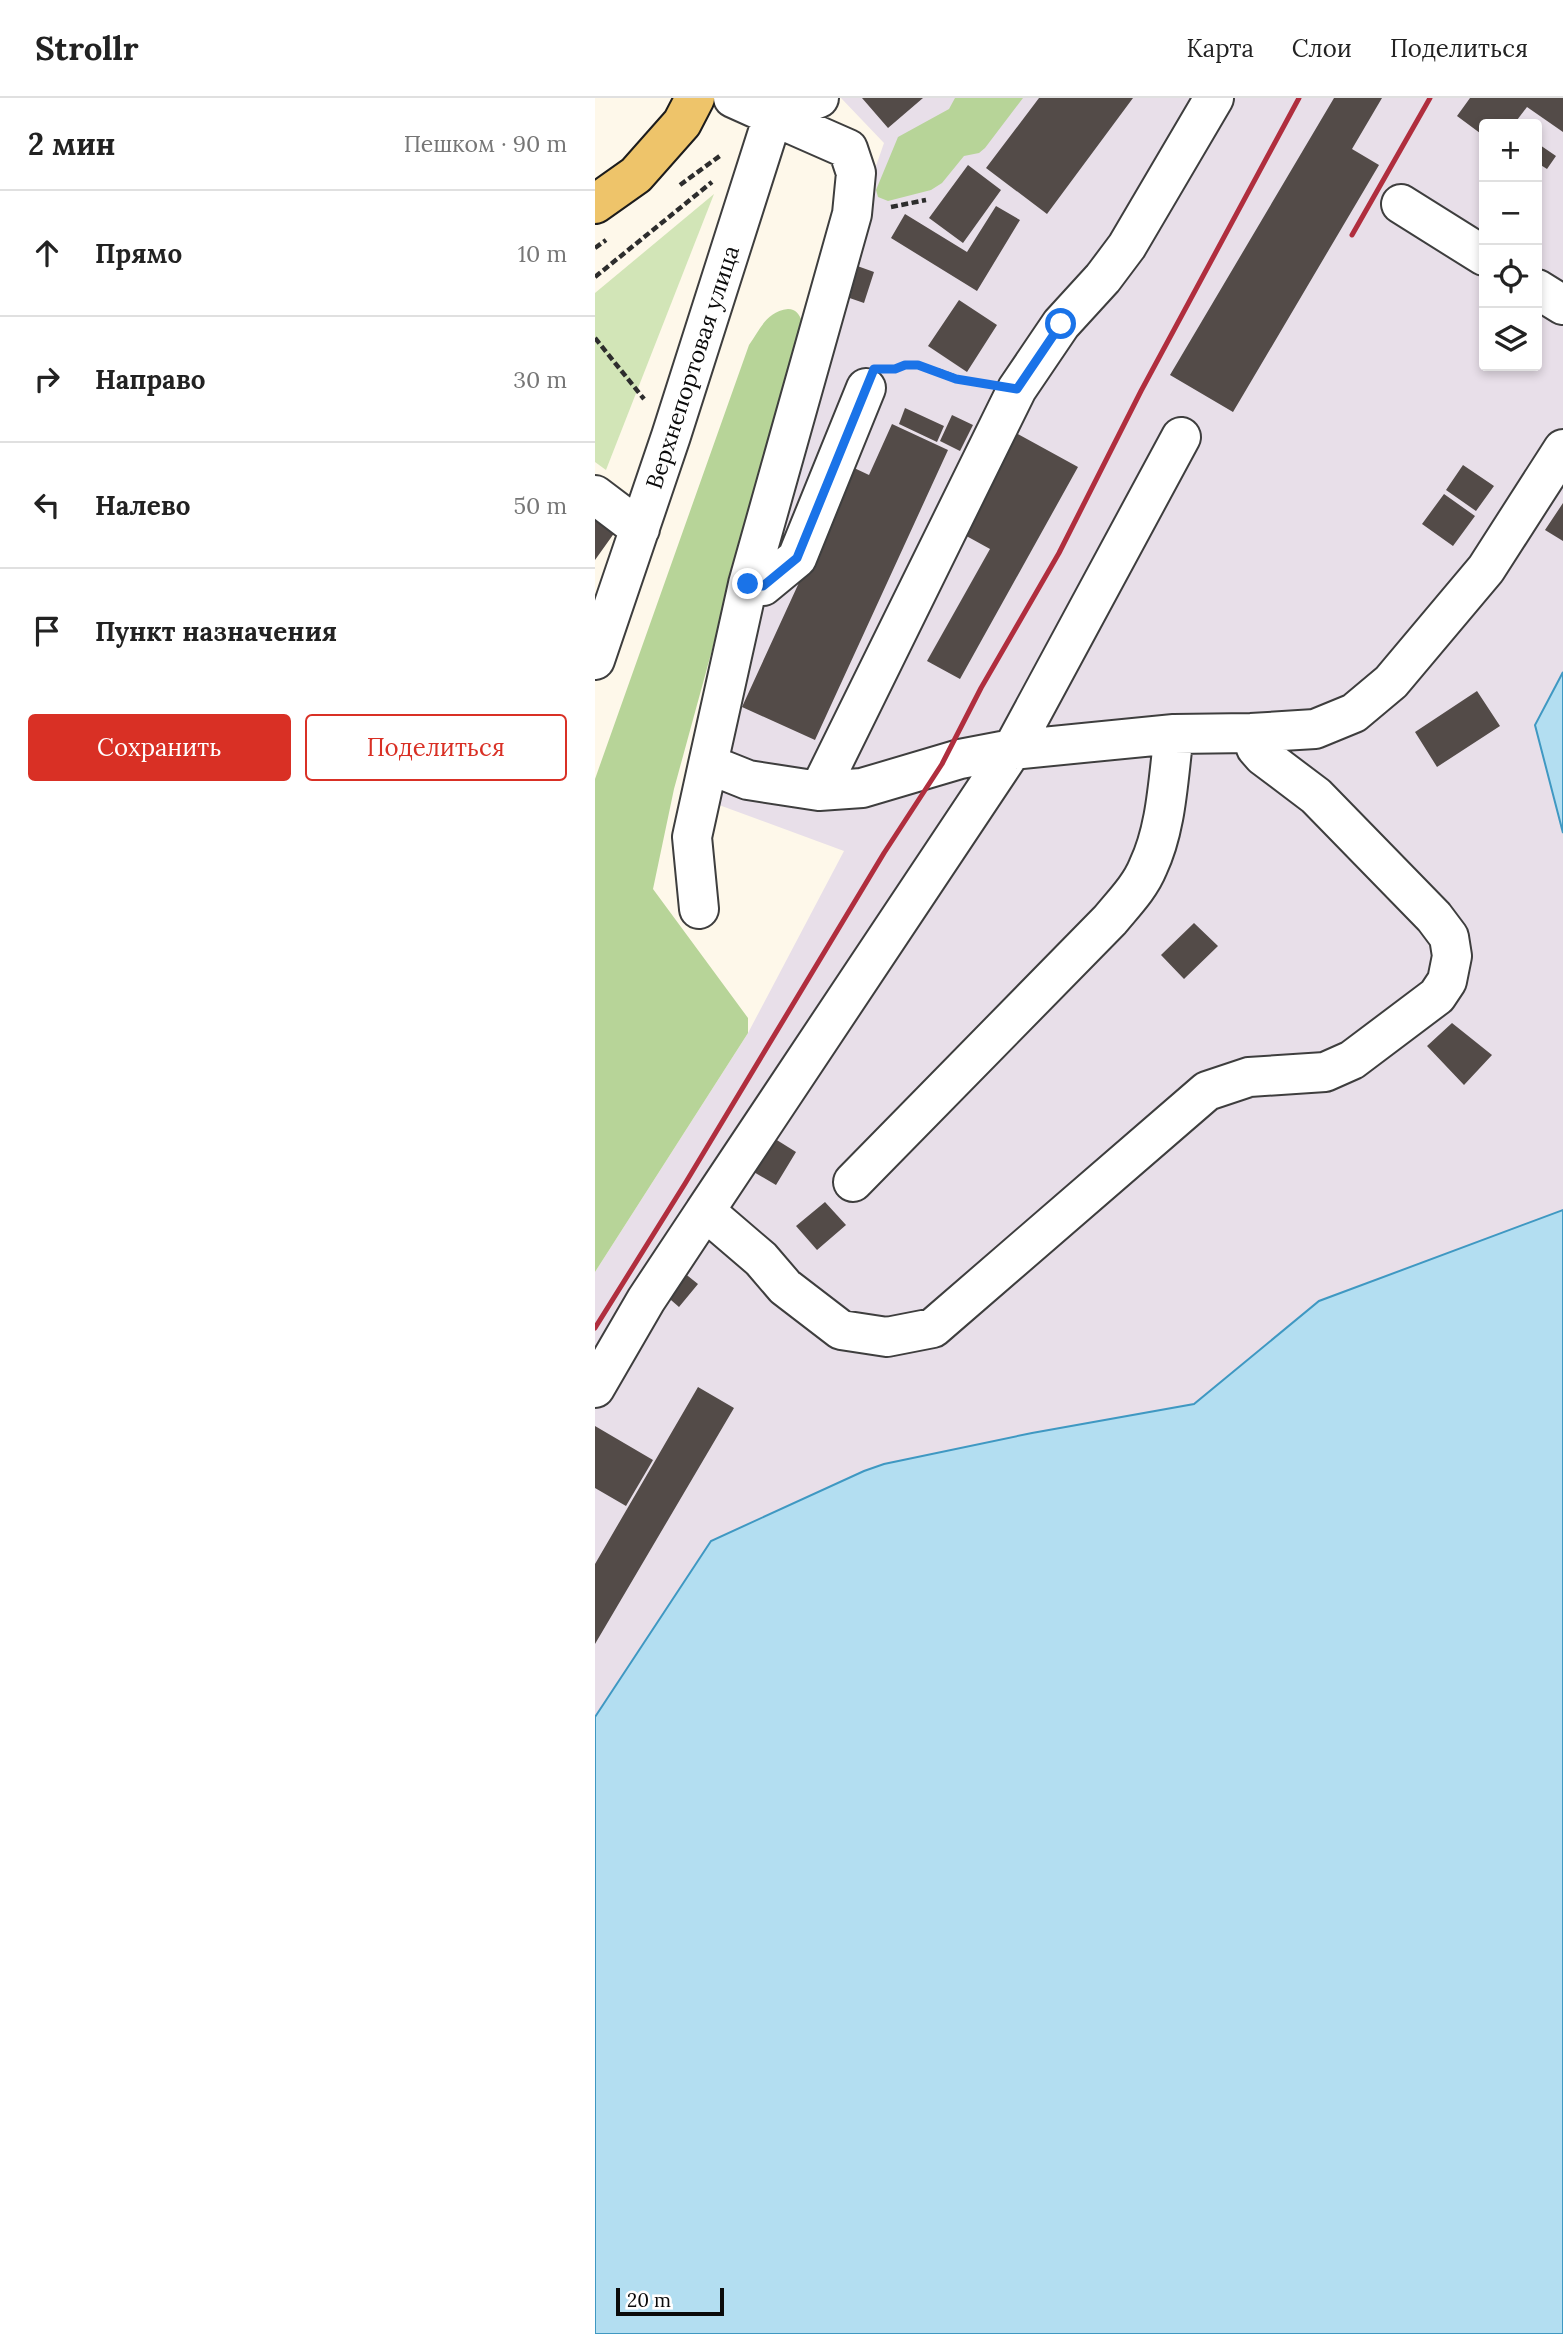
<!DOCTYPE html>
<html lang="ru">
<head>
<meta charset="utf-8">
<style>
  body { margin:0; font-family:Lora,serif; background:#f6f6f6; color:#222 }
  .controls { position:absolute; right:21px; top:21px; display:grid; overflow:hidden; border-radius:7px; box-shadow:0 4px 10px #0003 }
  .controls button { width:63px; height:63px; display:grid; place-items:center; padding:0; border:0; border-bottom:2px solid #e0e0e0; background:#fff; color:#222; font:35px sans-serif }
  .scale { position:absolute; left:21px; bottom:18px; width:108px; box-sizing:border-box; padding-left:7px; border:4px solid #0b0b0b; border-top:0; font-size:19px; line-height:24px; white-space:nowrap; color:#0b0b0b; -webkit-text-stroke:5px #fff; paint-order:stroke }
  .stop { position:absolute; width:21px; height:21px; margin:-16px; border:5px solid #1a73e8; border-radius:50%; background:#fff }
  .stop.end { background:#1a73e8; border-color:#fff; box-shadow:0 2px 7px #0008 }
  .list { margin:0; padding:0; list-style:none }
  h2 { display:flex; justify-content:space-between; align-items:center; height:91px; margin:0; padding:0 28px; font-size:30px }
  h2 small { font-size:23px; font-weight:400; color:#767676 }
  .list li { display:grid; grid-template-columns:46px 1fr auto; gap:21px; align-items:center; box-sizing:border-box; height:126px; padding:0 28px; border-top:2px solid #e0e0e0 }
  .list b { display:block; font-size:26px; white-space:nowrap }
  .list em { font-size:23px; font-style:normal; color:#767676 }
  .actions { display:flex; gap:14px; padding:21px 28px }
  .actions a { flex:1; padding:16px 0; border:2px solid #d93025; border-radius:7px; text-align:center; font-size:24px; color:#d93025 }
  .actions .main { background:#d93025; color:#fff }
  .icon { flex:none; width:38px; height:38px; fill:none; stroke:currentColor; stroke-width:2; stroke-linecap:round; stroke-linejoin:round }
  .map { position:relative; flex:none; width:968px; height:2236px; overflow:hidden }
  header { display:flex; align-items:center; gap:42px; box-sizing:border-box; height:98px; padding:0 35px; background:#fff; border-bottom:2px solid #e0e0e0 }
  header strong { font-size:33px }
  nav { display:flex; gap:38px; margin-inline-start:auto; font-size:24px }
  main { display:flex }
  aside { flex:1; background:#fff }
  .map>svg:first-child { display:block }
</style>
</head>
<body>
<header>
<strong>Strollr</strong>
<nav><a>Карта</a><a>Слои</a><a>Поделиться</a></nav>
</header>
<main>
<aside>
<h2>2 мин<small>Пешком · 90 m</small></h2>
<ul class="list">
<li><svg class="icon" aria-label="ahead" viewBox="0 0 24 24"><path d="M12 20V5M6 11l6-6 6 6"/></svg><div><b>Прямо</b></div><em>10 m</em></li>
<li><svg class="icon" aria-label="right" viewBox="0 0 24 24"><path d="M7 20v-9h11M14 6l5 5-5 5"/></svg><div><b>Направо</b></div><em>30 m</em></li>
<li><svg class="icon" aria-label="left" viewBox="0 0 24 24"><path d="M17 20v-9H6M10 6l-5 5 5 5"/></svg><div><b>Налево</b></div><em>50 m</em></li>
<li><svg class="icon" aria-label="arrive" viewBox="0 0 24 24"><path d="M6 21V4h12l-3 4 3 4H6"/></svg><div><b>Пункт назначения</b></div></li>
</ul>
<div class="actions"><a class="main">Сохранить</a><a>Поделиться</a></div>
</aside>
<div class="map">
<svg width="968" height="2236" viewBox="0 0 968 2236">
  <rect width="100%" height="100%" fill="#fef8ea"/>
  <!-- industrial -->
  <path fill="#e8dfe9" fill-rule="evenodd" d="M246,0h722v574l-28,53 28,108v377l-244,91 -125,103 -162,29 -148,31 -173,77 -116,176v-445l153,-239 96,-182 -125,-46 90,-446 75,-216zM889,26h53v242h-53z"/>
  <!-- green -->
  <path fill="#d2e5b7" d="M119,96l-108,276 -11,-8v-169z"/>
  <!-- forest -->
  <path fill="#b7d498" d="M360,0h68l-38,50 -6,5 -15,3 -22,27 -11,7 -43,11 -10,-4 -2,-7 22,-53 51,-28z
    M193,211c8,0 11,5 14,12l-128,468 -21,100 95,129v15l-153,239v-493l154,-434c12,-17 17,-33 39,-36z"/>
  <!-- water -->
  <path fill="#b3def1" stroke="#3f98c2" stroke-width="2" d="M968,574v161l-28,-108z
    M968,1112v1124h-968v-617l116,-176 153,-70 20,-7 148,-31 162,-29 125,-103z"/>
  <!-- building -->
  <path fill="#534b48" d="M267,0h61l-35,30z
    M444,0h94l-86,116 -61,-46z
    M739,0h48l-30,51 27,16 -146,247 -63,-37z
    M875,0h93v34l-36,-25 -13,17h-30v12l-27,-20z
    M942,45l19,13 -9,13 -8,-5 -2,4z
    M373,67l33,25 -38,53 -34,-25z
    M401,108l24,14 -43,71 -86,-53 14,-24 62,38z
    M254,165l25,9 -10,31 -26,-9z
    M364,202l38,25 -30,47 -39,-26z
    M310,310l39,18 -7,16 -38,-18z
    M357,317l21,10 -13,26 -20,-10z
    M297,326l56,26 -133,290 -73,-33 110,-240 17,8z
    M421,335l62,34 -118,212 -33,-18 63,-112 -29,-16z
    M868,367l31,21 -18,25 -30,-21z
    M849,396l31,22 -22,30 -31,-22z
    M968,405v38l-18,-11z
    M0,420l20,14 -20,28z
    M882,593l23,35 -63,41 -22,-35z
    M599,825l24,23 -34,33 -23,-24z
    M857,925l40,32 -28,30 -37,-39z
    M177,1039l24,15 -20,33 -24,-14z
    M230,1104l21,23 -29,25 -21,-24z
    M88,1174l15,12 -19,23 -15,-13z
    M103,1289l36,21 -139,236v-80z
    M0,1328l58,34 -27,46 -31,-18z"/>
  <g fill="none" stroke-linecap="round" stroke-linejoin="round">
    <!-- minor casing -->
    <g stroke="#3e3e3e" stroke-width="42">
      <path id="minor" d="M178,18l75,33 8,24 -4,41 -104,370 -40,180 40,16 71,11 43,-3 98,-29 42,-8 172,-17 77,-1 64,-4 39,-16 37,-31 95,-113 77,-120
        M178,18l46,-18
        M806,106l83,52
        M942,191l26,16
        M586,339l-169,313 -307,461 56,48 24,28 56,43 46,7 46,-9 274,-237 42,-14 76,-5 27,-12 85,-64 10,-15 5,-25 -3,-19 -15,-20 -118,-121 -53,-40 -7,-8 -5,-15
        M0,397l45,34
        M153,486l15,2 34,-28 69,-170
        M0,562l76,-224 102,-320 -40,-18
        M224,693l198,-402 44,-65 42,-46 24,-32 87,-148
        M104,811l-7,-72 16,-73
        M258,1084l257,-262c13,-16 30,-33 38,-53 19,-40 20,-89 26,-133
        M0,1290l51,-88 59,-89"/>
    </g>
    <!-- major casing -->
    <g stroke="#1c1c1c" stroke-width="42">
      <path id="major" d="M0,106l41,-29 46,-52 13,-25"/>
    </g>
    <!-- path -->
    <path stroke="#2d2d2d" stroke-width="4.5" stroke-dasharray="7 3.5" stroke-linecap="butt" d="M85,87l41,-30
      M296,109l35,-7
      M0,150l11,-8
      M0,179l117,-95
      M0,240l49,61
      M301,271c26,-12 56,10 82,15"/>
    <!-- minor -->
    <use href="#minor" stroke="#fff" stroke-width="38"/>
    <!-- major -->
    <use href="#major" stroke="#eec46a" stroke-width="38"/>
    <!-- rail -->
    <path stroke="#b02e3e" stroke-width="5" d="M757,137l78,-137
      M0,1230l91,-146 198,-329 58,-89 39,-76 78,-135 82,-162 158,-293"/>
  </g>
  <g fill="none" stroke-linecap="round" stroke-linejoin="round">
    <!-- route -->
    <path stroke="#1a73e8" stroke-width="9" d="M153,486l15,2 34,-28 77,-189h21l10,-4h13l38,14 61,10 44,-65"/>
  </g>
  <g text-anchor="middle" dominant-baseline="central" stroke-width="7" stroke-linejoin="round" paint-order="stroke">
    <!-- street labels -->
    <g font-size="23" fill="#0b0b0b" stroke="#fff">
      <text transform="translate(97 269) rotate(-72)">Верхнепортовая улица</text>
    </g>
  </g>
</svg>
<div class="controls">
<button>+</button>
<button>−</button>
<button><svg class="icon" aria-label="locate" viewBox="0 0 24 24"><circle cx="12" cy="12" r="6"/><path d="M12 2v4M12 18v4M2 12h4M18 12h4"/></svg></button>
<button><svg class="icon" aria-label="layers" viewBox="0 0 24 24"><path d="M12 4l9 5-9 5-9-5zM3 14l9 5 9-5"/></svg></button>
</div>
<div class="scale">20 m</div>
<div class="stop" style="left:466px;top:226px"></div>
<div class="stop end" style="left:153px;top:486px"></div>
</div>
</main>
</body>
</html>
